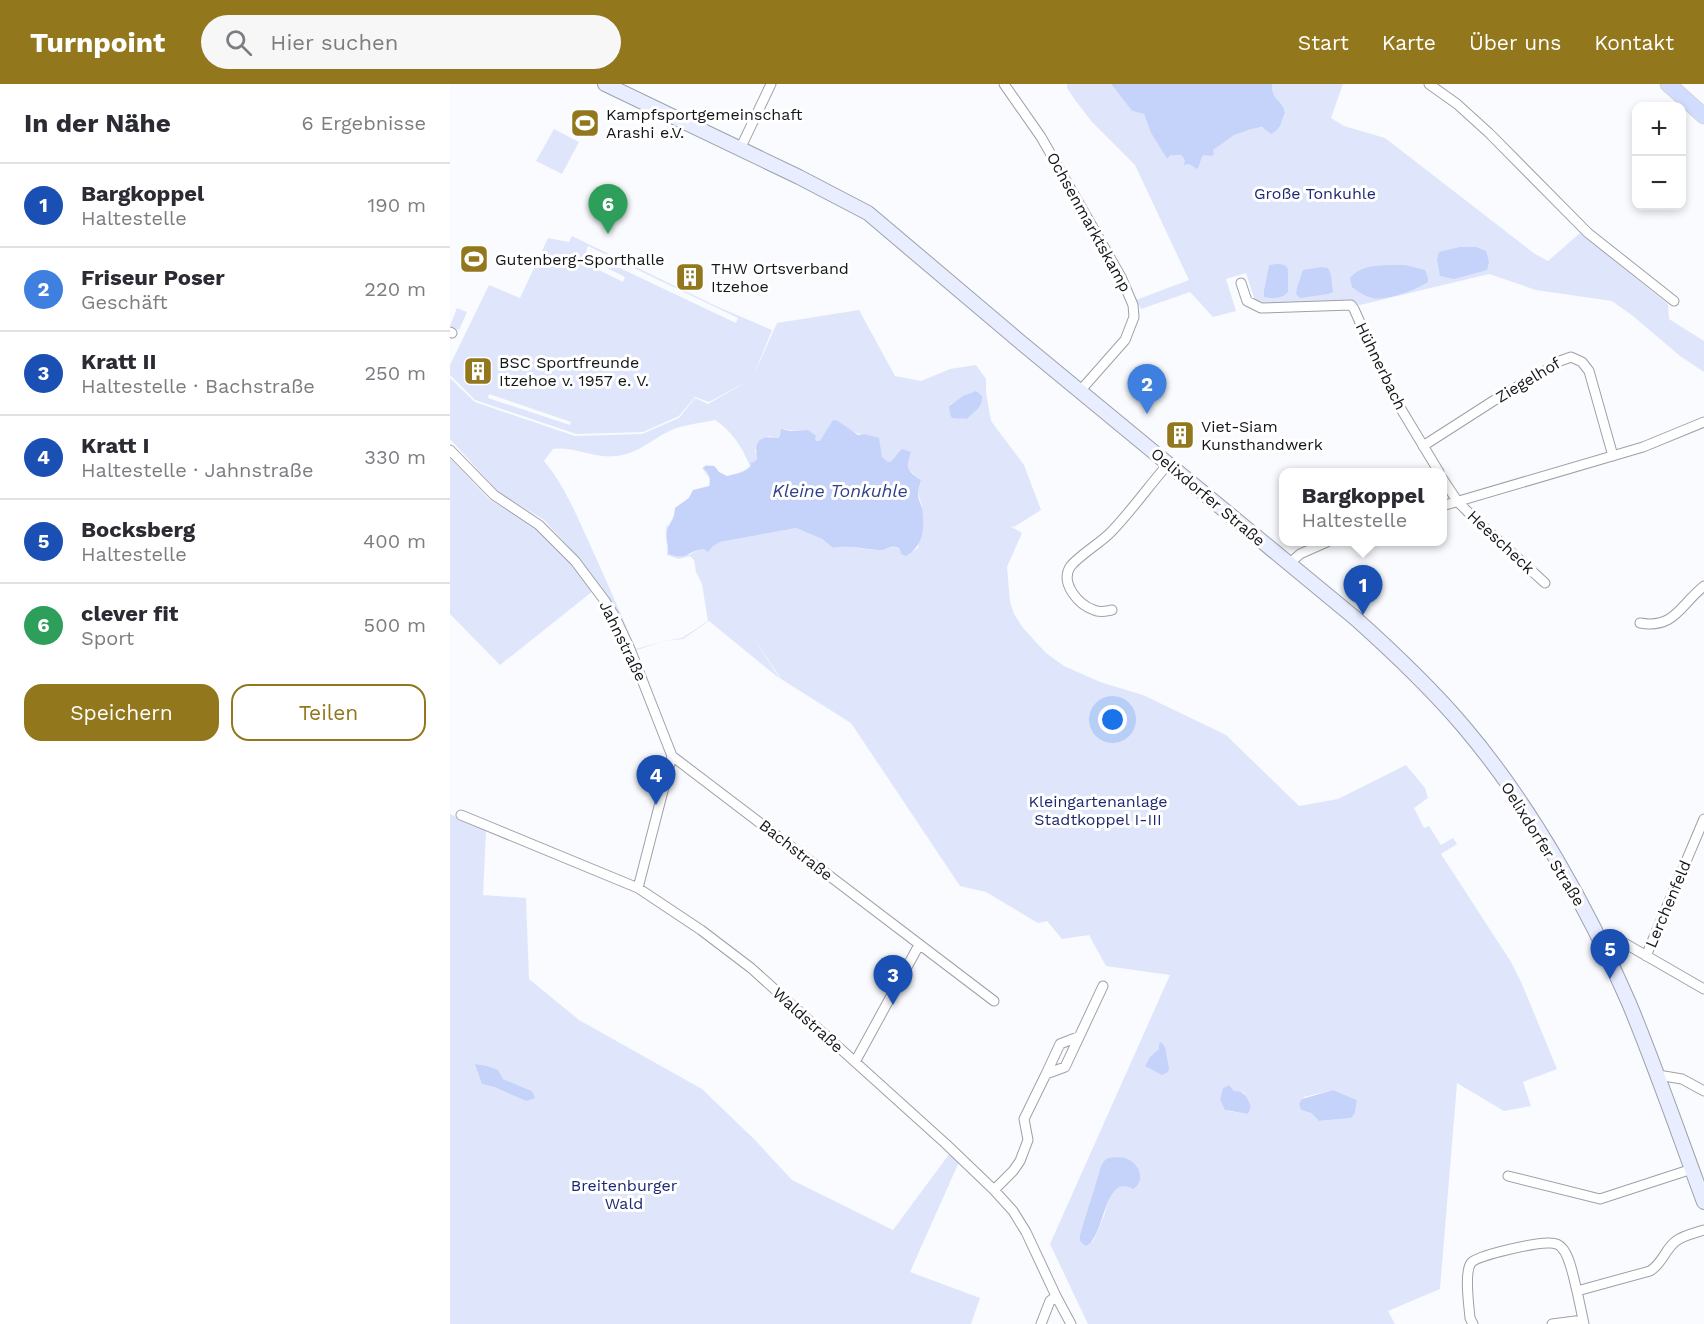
<!DOCTYPE html>
<html lang="de">
<head>
<meta charset="utf-8">
<style>
  body { margin:0; font-family:"Work Sans",sans-serif; background:#f7f7f7; color:#2b2b33 }
  .controls { position:absolute; right:18px; top:18px; display:grid; overflow:hidden; border-radius:12px; box-shadow:0 3px 9px #0003 }
  .controls button { width:54px; height:54px; display:grid; place-items:center; padding:0; border:0; border-bottom:2px solid #e1e1e2; background:#fff; color:#2b2b33; font:30px sans-serif }
  .you { position:absolute; left:663px; top:636px; width:21px; height:21px; margin:-15px; border:4px solid #fff; border-radius:50%; background:#1a73e8; box-shadow:0 0 0 9px #1a73e833 }
  .badge { display:grid; place-items:center; width:39px; height:39px; border-radius:50%; background:#92771d; color:#fff; font-size:20px; font-weight:700 }
  .pin { position:absolute; translate:-50% -50px; filter:drop-shadow(0 2px 3px #0008) }
  .pin::after { content:''; position:absolute; top:32px; width:21px; height:18px; background:inherit; clip-path:polygon(0 0,100% 0,50% 100%) }
  .popup { position:absolute; left:829px; top:384px; width:168px; height:78px; box-sizing:border-box; display:grid; place-content:center; border-radius:12px; background:#fff; filter:drop-shadow(0 2px 4px #0005); font-size:20px; white-space:nowrap; color:#7c7c81 }
  .popup b { font-size:22px; color:#2b2b33 }
  .popup::after { content:''; position:absolute; left:50%; top:100%; margin-left:-12px; border:12px solid transparent; border-top-color:#fff }
  .list { margin:0; padding:0; list-style:none }
  h2 { display:flex; justify-content:space-between; align-items:center; height:78px; margin:0; padding:0 24px; font-size:26px }
  h2 small { font-size:20px; font-weight:400; color:#7c7c81 }
  .list li { display:grid; grid-template-columns:39px 1fr auto; gap:18px; align-items:center; box-sizing:border-box; height:84px; padding:0 24px; border-top:2px solid #e1e1e2 }
  .list b { display:block; font-size:22px; white-space:nowrap }
  .list p { margin:0; font-size:20px; white-space:nowrap; color:#7c7c81 }
  .list em { font-size:20px; font-style:normal; color:#7c7c81 }
  .actions { display:flex; gap:12px; padding:18px 24px }
  .actions a { flex:1; padding:14px 0; border:2px solid #92771d; border-radius:18px; text-align:center; font-size:21px; color:#92771d }
  .actions .main { background:#92771d; color:#fff }
  .icon { flex:none; width:33px; height:33px; fill:none; stroke:currentColor; stroke-width:2; stroke-linecap:round; stroke-linejoin:round }
  .map { position:relative; flex:none; width:1254px; height:1240px; overflow:hidden }
  header { display:flex; align-items:center; gap:36px; box-sizing:border-box; height:84px; padding:0 30px; background:#92771d; color:#fff }
  header strong { font-size:28px }
  nav { display:flex; gap:33px; margin-inline-start:auto; font-size:21px }
  .search { width:420px; height:54px; background:#f7f7f7; display:flex; align-items:center; gap:15px; box-sizing:border-box; padding:0 21px; border-radius:33px; color:#7c7c81; font-size:22px }
  main { display:flex }
  aside { flex:1; background:#fff }
  .map>svg:first-child { display:block }
</style>
</head>
<body>
<header>
<strong>Turnpoint</strong>
<div class="search"><svg class="icon" aria-label="search" viewBox="0 0 24 24"><circle cx="10" cy="10" r="6"/><path d="M15 15l6 6"/></svg>Hier suchen</div>
<nav><a>Start</a><a>Karte</a><a>Über uns</a><a>Kontakt</a></nav>
</header>
<main>
<aside>
<h2>In der Nähe<small>6 Ergebnisse</small></h2>
<ul class="list">
<li><span class="badge" style="background:#1a4fb4">1</span><div><b>Bargkoppel</b><p>Haltestelle</p></div><em>190 m</em></li>
<li><span class="badge" style="background:#3f7fe0">2</span><div><b>Friseur Poser</b><p>Geschäft</p></div><em>220 m</em></li>
<li><span class="badge" style="background:#1a4fb4">3</span><div><b>Kratt II</b><p>Haltestelle · Bachstraße</p></div><em>250 m</em></li>
<li><span class="badge" style="background:#1a4fb4">4</span><div><b>Kratt I</b><p>Haltestelle · Jahnstraße</p></div><em>330 m</em></li>
<li><span class="badge" style="background:#1a4fb4">5</span><div><b>Bocksberg</b><p>Haltestelle</p></div><em>400 m</em></li>
<li><span class="badge" style="background:#2e9e5b">6</span><div><b>clever fit</b><p>Sport</p></div><em>500 m</em></li>
</ul>
<div class="actions"><a class="main">Speichern</a><a>Teilen</a></div>
</aside>
<div class="map">
<svg width="1254" height="1240" viewBox="0 0 1254 1240">
  <rect width="100%" height="100%" fill="#f9fbfe"/>
  <!-- green -->
  <path fill="#dfe6fb" fill-rule="evenodd" d="M617,0h44l21,27 12,3 7,19 16,26 4,-4h10l8,9 5,3 10,-12 10,-1 -1,-4c13,-12 34,-25 52,-22l17,-9 3,-5c-2,-14 -14,-14 -13,-30h71l-12,34 13,8 41,12 150,116 13,7 32,-28 88,71 1,15 35,22v31l-24,-16 -47,-40 -21,-15 -76,-11 -47,-16 -129,31 -14,-3 -85,3 -6,-4 -9,-28 -20,6 10,32 -23,6 -23,-25 -49,17 -5,-9 53,-20 -54,-115 -43,-43 -17,-22 -8,-12zM825,180h8l5,5v23c-4,6 -12,6 -19,6l-5,-8 5,-25z
    M104,45l25,13 -17,32 -26,-13z
    M122,152l146,71 54,23 -20,49 -43,23 -14,-5 -16,19 -36,16 -67,2 -101,-34 -25,-25v-10l39,-80 31,13 28,-60 21,4zM138,162l150,72 -2,5 -150,-71zM133,172l42,21 -2,5 -42,-21zM39,310l82,28 -1,3 -82,-27z
    M7,224l10,4 -8,18 -9,-4z
    M409,226l36,66 26,5 29,-12 26,-4 10,14v13l5,29 33,44 17,45 -27,17 -4,-1 12,7 -15,34 3,35 4,12 9,14 23,25 18,13 36,16 43,13 83,40 73,71 39,-7 68,-34 19,23 3,10 -14,10 10,20 5,-2 12,19 12,-7 4,6 -16,10 70,108 11,22 35,85 -34,13 8,24 -27,5 -47,-28 -17,206 -52,22 7,13h-307l-38,-80 120,-269 -64,-9 -17,-31 -27,4 -15,-18 -9,2 -52,-31 -26,-6 -109,-163 -70,-44 -30,-45 29,45 -71,-58 -26,18 -19,2 -30,10 -27,-54 -28,-39 -35,-38 -46,-28 -48,-53v-61l25,24 100,34 67,-2 37,-16 16,-20 13,6 44,-25 25,-56zM523,308l-3,23 -3,4h-6l-12,-14zM265,336c17,11 27,27 35,46 -3,7 -15,8 -23,10l-8,-4 -4,-6 -9,-1 -4,3 7,10v8l-16,4 -4,8 -14,10c-1,4 -2,11 -4,14 -5,8 -4,-1 -5,8 -1,9 2,17 1,25l12,4 11,-3 4,4 2,12 6,12 6,37 -26,17 -18,3 -28,8c-16,-37 -32,-74 -49,-111 -12,-27 -24,-54 -43,-77l9,-12c21,-3 42,10 63,7 23,-2 38,-19 58,-27 13,-5 28,-6 41,-9zM383,336c10,5 20,15 32,14l15,15 2,8 6,5 3,-1 4,-5 15,-3 -3,10 1,6 13,11 -3,13 4,13 -4,42 -12,7 -10,-8c-6,-1 -8,3 -14,3 -17,1 -32,-6 -49,-2l-11,-9 -26,-11 -76,14 -16,7 -3,-1 -12,7 -21,-1 -1,-22 1,-6 5,-9 2,-9 15,-10 3,-8 16,-4c2,-7 -1,-12 -6,-18l11,-2 5,6 8,4c18,-5 17,-4 30,-17l-2,-9 13,-14 9,2 8,-9c7,3 14,0 20,2 4,2 9,7 12,10h4zM779,1001l5,6 10,2 7,14 -3,7 -21,-3 -7,-12 3,-11zM883,1006l24,10 -2,13 -4,5 -32,3 -8,-8 -10,-3 -2,-6 5,-7zM664,1074h10l12,7 -3,24c-21,-11 -24,12 -29,27 -4,9 -7,18 -12,27l-3,-38 12,-39 3,-5z
    M0,374l39,41 48,30 36,36 20,26 -93,74 -50,-51z
    M0,730l36,17 -3,64 43,3 3,81 50,41 123,69 52,50 38,41 101,50 57,-77 9,9 -49,110 70,26 -9,26h-521zM47,986l6,9 29,12 -6,10 -32,-14 -12,-3z"/>
  <!-- water -->
  <path fill="#c5d2f9" d="M661,0h161c-1,16 11,16 13,29 -5,10 -3,15 -14,21l-9,-7 -11,2 -17,6 -21,15 1,4 -2,2 -8,-1c-5,4 -3,10 -7,14l-8,-5 -5,1 1,-5 -4,-5h-10l-4,4 -16,-26 -7,-19 -12,-3z
    M1010,163h16l10,4 3,11 -2,8 -33,9 -14,-3 -3,-17 2,-7z
    M825,180c6,0 10,-1 13,5v23c-5,7 -16,7 -24,5v-7l5,-25z
    M955,181l20,5 3,8v4c-12,8 -42,19 -55,16 -9,-2 -14,-6 -21,-11l-2,-9c12,-15 38,-13 55,-13z
    M872,183l6,1 3,7 2,17 -5,2 -28,4 -4,-4 1,-6 6,-18z
    M526,307l6,5c1,12 -8,15 -15,23l-15,-1 -2,-4 -1,-8 14,-10z
    M383,336l5,1 20,14 6,-1 15,4 3,19 6,5 3,-1 11,-12 9,3c-6,17 -4,18 10,28 -1,4 -3,10 -3,14 0,5 3,10 4,14 3,19 2,38 -16,48l-5,-2c-1,-4 -1,-6 -5,-7 -5,-2 -9,3 -14,3 -17,0 -32,-6 -49,-2l-11,-9 -26,-11 -76,14 -7,4 -5,6 -4,-3c-17,1 -14,12 -36,5 1,-7 -2,-14 -1,-21 0,-7 4,-9 6,-15 1,-1 2,-9 2,-10l14,-10 4,-8 16,-4c3,-7 -1,-13 -6,-18l3,-2h8l5,6 8,4c8,-2 20,-3 24,-11l-1,-2 4,-1 3,-3c-3,-18 2,-24 21,-21l2,-3 1,-6 9,2 18,-1 8,6 -1,3 2,2h3z
    M711,958l4,5 4,22 -1,3 -6,3 -17,-9 5,-9 9,-8v-5z
    M25,980l12,2 11,4 5,9 29,12 3,7 -9,3 -32,-14 -12,-3z
    M779,1001l5,6c11,0 13,6 17,16l-3,7 -23,-4 -5,-11 3,-11z
    M883,1006l24,10 -2,13 -4,5 -32,3 -8,-8 -10,-3 -2,-6 3,-5z
    M658,1074c6,0 13,-2 19,1 13,5 19,22 6,30 -30,-17 -27,48 -47,57l-6,-5v-6l21,-69 3,-5z"/>
  <g fill="none" stroke-linecap="round" stroke-linejoin="round">
    <!-- street casing -->
    <g stroke="#9ea1a9" stroke-width="11">
      <path id="street" d="M554,0l37,53 55,96 25,44 12,28 1,12 -9,23 -45,51
        M979,0l28,20 32,29 99,100 86,68
        M290,65l31,-65
        M791,199l6,18 14,7 90,-3 3,4 38,85 47,78
        M0,248l2,1
        M973,362l81,-52 36,-20 20,-13 11,-4 11,5 7,9 24,85
        M0,366l44,45 45,30 36,36 30,40 10,16 15,32 42,107 -34,132
        M992,394l16,24 17,17 70,64
        M992,422l201,-59 61,-25
        M839,480l11,-10 27,-12
        M662,526c-6,1 -12,3 -18,0 -15,-5 -34,-26 -24,-43 9,-12 31,-24 42,-36 20,-21 37,-45 56,-67
        M1190,539c35,6 40,-18 64,-37
        M222,672l322,245
        M11,731l177,73 63,42 50,38 195,176 48,46 19,21 13,21 30,64 15,28
        M1151,858l18,-2 85,49
        M1196,872l58,-137
        M405,978l64,-117
        M596,990l14,-30 18,-7
        M1208,991l24,4 22,12
        M1058,1092l92,23 92,-30
        M544,1106l19,-19 7,-10 8,-21 -4,-21 22,-45 19,-7 38,-81
        M591,1240l9,-23 6,-5
        M1023,1240l-3,-6c-1,-12 -6,-45 1,-55 6,-8 67,-21 79,-20 5,0 9,1 12,5 8,8 12,32 15,43
        M1102,1240l31,-4
        M1134,1240l-7,-33 73,-20c13,-8 15,-22 26,-30 8,-6 19,-8 28,-11"/>
    </g>
    <!-- secondary casing -->
    <g stroke="#9ea1a9" stroke-width="16">
      <path id="secondary" d="M155,0l194,93 69,36 150,127 337,278c38,34 76,70 109,109 67,79 124,181 165,276 27,65 50,132 75,199"/>
    </g>
    <!-- primary casing -->
    <g stroke="#d5d5d6" stroke-width="17">
      <path id="primary" d="M1218,0l36,32"/>
    </g>
    <!-- street -->
    <use href="#street" stroke="#fff" stroke-width="9"/>
    <!-- secondary -->
    <use href="#secondary" stroke="#e8edff" stroke-width="14"/>
    <!-- primary -->
    <use href="#primary" stroke="#d1dcfe" stroke-width="15"/>
  </g>
  <!-- icons -->
  <defs>
    <g id="stadium-square" transform="scale(1.5)"><rect x="-9" y="-9" width="18" height="18" rx="4" fill="#92771d" stroke="#fff"/><path d="M0-5a6.5 5 0 1 0 0 10a6.5 5 0 1 0 0-10ZM-3.5-1.8h7v3.6h-7Z" fill="#fff"/></g>
    <g id="building-square" transform="scale(1.5)"><rect x="-9" y="-9" width="18" height="18" rx="4" fill="#92771d" stroke="#fff"/><path d="M-4-6H4V6H1V3H-1V6H-4ZM-2.5-4.3h1.7v1.8h-1.7ZM.8-4.3h1.7v1.8H.8ZM-2.5-1h1.7V.8h-1.7ZM.8-1h1.7V.8H.8Z" fill="#fff"/></g>
  </defs>
  <g fill-rule="evenodd">
    <use href="#stadium-square" x="135" y="39"/>
    <use href="#stadium-square" x="24" y="175"/>
    <use href="#building-square" x="240" y="193"/>
    <use href="#building-square" x="28" y="287"/>
    <use href="#building-square" x="730" y="351"/>
  </g>
  <g text-anchor="middle" dominant-baseline="central" stroke-width="6" stroke-linejoin="round" paint-order="stroke">
    <!-- poi labels -->
    <g font-size="16" fill="#151619" stroke="#fff" text-anchor="start">
      <text x="156" y="30">Kampfsportgemeinschaft<tspan x="156" dy="18">Arashi e.V.</tspan></text>
      <text x="45" y="175">Gutenberg-Sporthalle</text>
      <text x="261" y="184">THW Ortsverband<tspan x="261" dy="18">Itzehoe</tspan></text>
      <text x="49" y="278">BSC Sportfreunde<tspan x="49" dy="18">Itzehoe v. 1957 e. V.</tspan></text>
      <text x="751" y="342">Viet-Siam<tspan x="751" dy="18">Kunsthandwerk</tspan></text>
    </g>
    <!-- park labels -->
    <g font-size="16" fill="#1f2972" stroke="#fff">
      <text x="865" y="109">Große Tonkuhle</text>
      <text x="648" y="717">Kleingartenanlage<tspan x="648" dy="18">Stadtkoppel I-III</tspan></text>
      <text x="174" y="1101">Breitenburger<tspan x="174" dy="18">Wald</tspan></text>
    </g>
    <!-- street labels -->
    <g font-size="16" fill="#151619" stroke="#fff">
      <text transform="translate(639 138) rotate(61)">Ochsenmarktskamp</text>
      <text transform="translate(931 282) rotate(64)">Hühnerbach</text>
      <text transform="translate(1078 296) rotate(-31)">Ziegelhof</text>
      <text transform="translate(758 413) rotate(40)">Oelixdorfer Straße</text>
      <text transform="translate(1051 458) rotate(43)">Heescheck</text>
      <text transform="translate(173 557) rotate(64)">Jahnstraße</text>
      <text transform="translate(1093 760) rotate(58)">Oelixdorfer Straße</text>
      <text transform="translate(346 766) rotate(38)">Bachstraße</text>
      <text transform="translate(1218 820) rotate(-67)">Lerchenfeld</text>
      <text transform="translate(358 936) rotate(42)">Waldstraße</text>
    </g>
    <!-- water labels -->
    <g font-size="18" font-style="italic" fill="#303f89" stroke="#fff">
      <text x="390" y="406">Kleine Tonkuhle</text>
    </g>
  </g>
</svg>
<div class="controls">
<button>+</button>
<button>−</button>
</div>
<div class="you"></div>
<div class="pin badge" style="left:913px;top:531px;background:#1a4fb4">1</div>
<div class="popup"><b>Bargkoppel</b>Haltestelle</div>
<div class="pin badge" style="left:697px;top:330px;background:#3f7fe0">2</div>
<div class="pin badge" style="left:443px;top:921px;background:#1a4fb4">3</div>
<div class="pin badge" style="left:206px;top:721px;background:#1a4fb4">4</div>
<div class="pin badge" style="left:1160px;top:895px;background:#1a4fb4">5</div>
<div class="pin badge" style="left:158px;top:150px;background:#2e9e5b">6</div>
</div>
</main>
</body>
</html>
